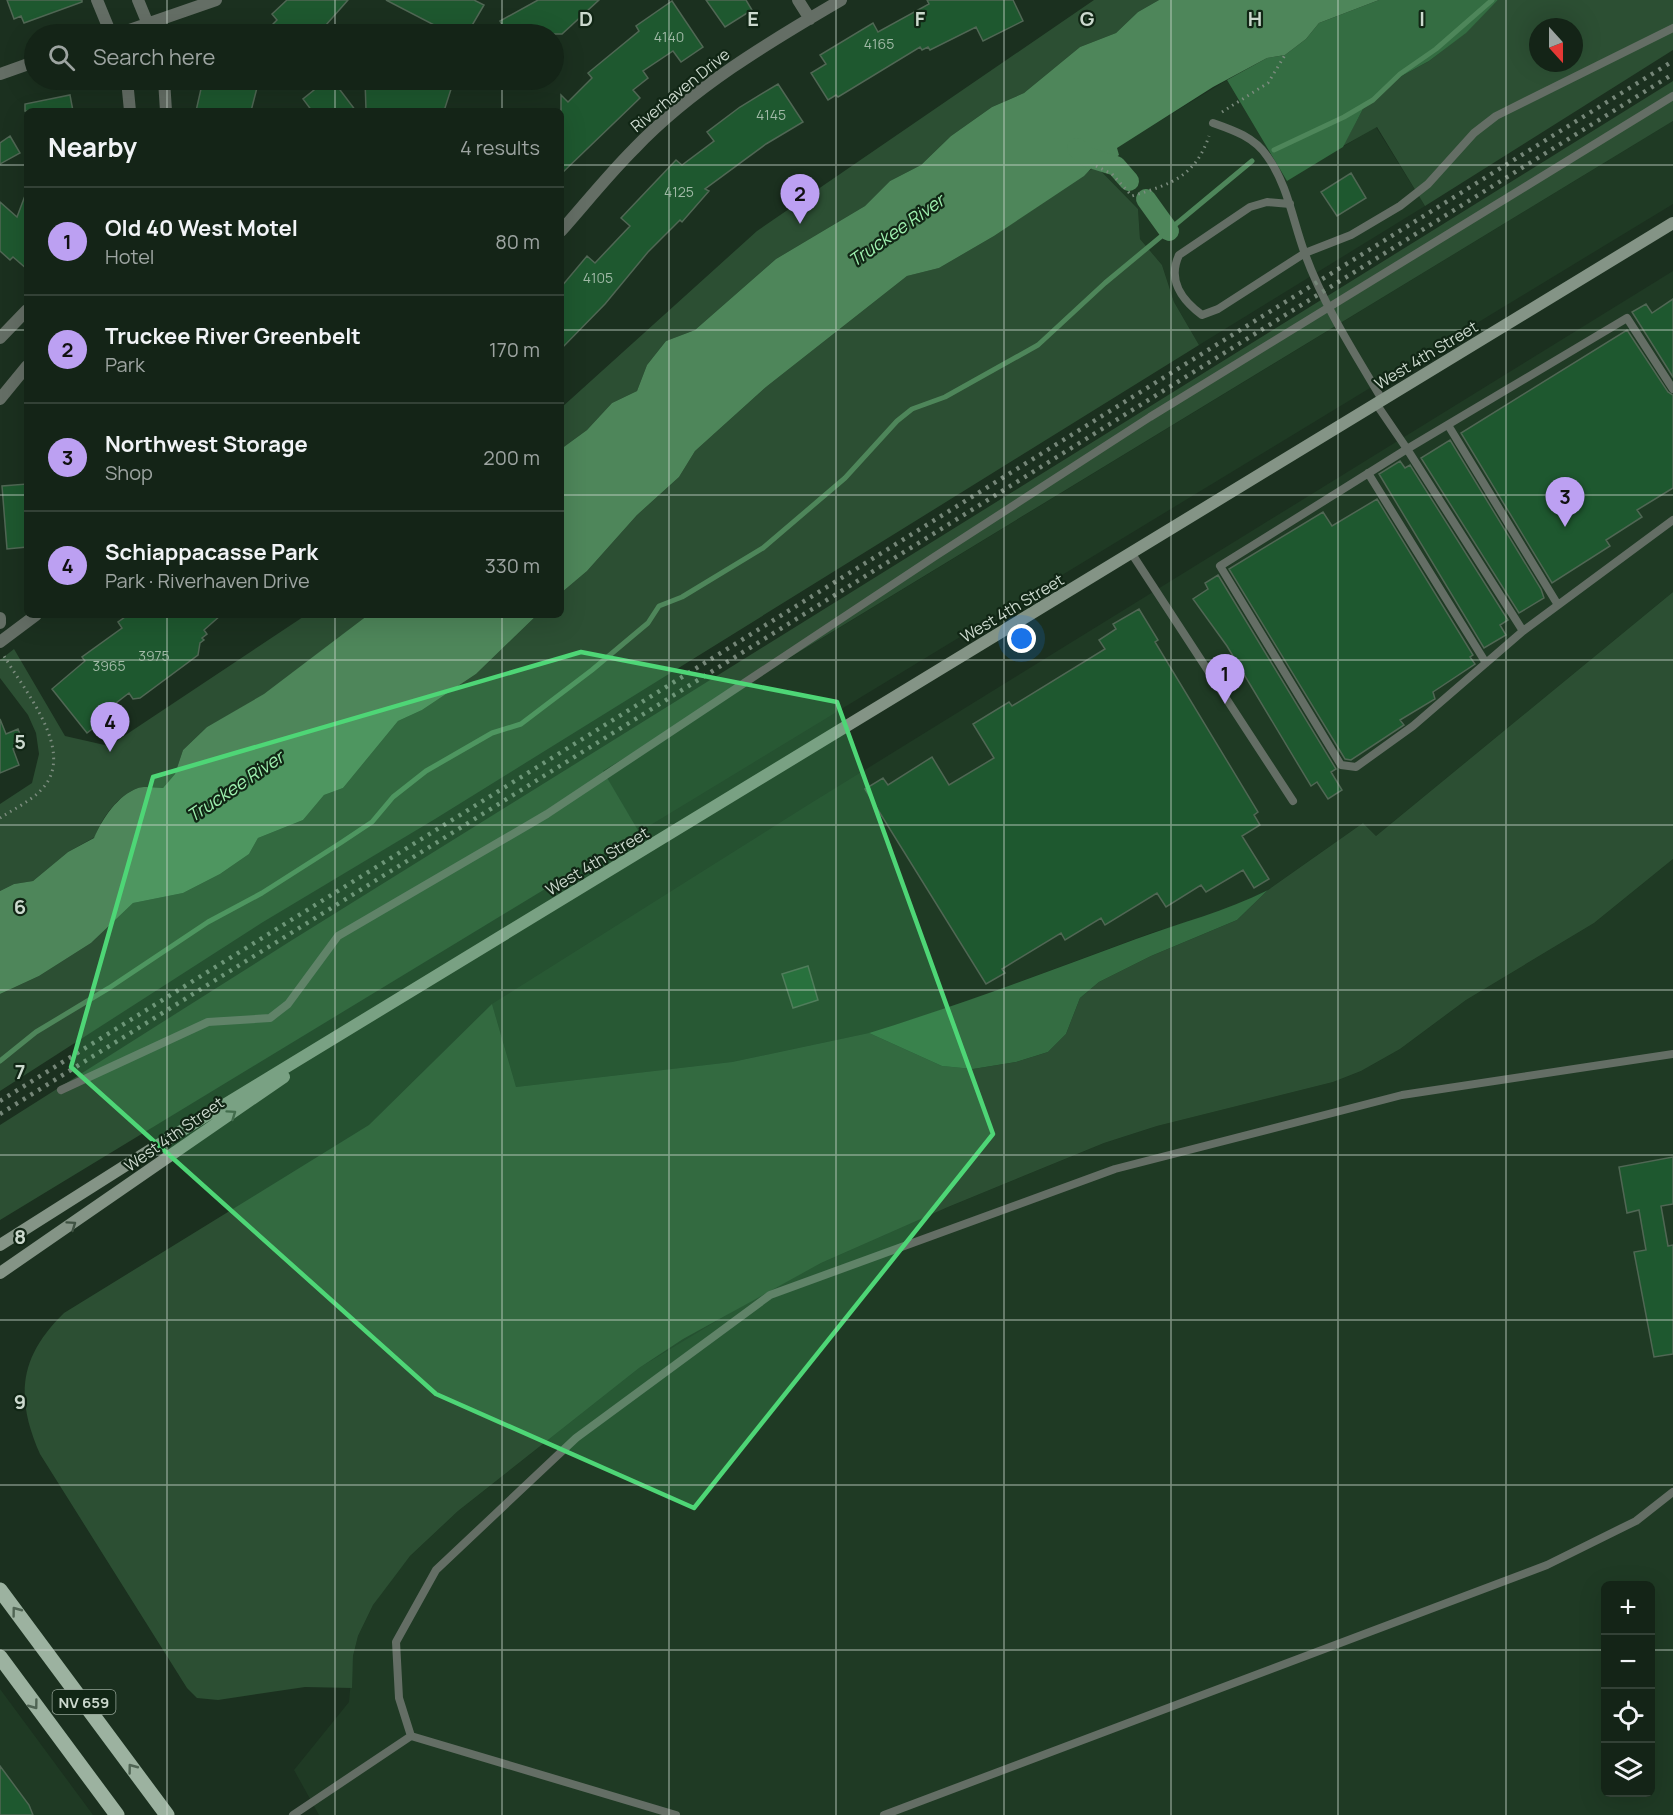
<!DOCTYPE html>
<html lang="en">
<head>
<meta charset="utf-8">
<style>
  body { margin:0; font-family:Manrope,sans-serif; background:#213024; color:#f1f3f6 }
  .controls { position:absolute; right:18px; bottom:18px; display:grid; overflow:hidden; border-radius:9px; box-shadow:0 6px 24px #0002 }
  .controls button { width:54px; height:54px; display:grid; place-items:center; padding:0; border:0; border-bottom:2px solid #334136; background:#142417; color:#f1f3f6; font:30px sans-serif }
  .compass { position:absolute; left:1529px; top:18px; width:54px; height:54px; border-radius:50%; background:#142417; box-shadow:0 6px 24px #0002; rotate:159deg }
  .you { position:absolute; left:1022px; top:639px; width:21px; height:21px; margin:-15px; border:4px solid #fff; border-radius:50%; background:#1a73e8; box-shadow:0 0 0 9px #1a73e833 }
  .badge { display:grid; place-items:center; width:39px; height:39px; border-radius:50%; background:#bca0f2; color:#111; font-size:20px; font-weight:700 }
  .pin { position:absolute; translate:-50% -50px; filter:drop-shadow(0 2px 3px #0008) }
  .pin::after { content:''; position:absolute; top:32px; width:21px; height:18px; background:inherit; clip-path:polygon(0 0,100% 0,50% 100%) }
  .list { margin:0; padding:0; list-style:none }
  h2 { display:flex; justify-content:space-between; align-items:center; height:78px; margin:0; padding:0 24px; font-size:26px }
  h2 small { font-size:20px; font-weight:400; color:#9da4a1 }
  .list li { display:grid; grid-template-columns:39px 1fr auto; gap:18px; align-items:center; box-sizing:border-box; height:108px; padding:0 24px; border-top:2px solid #334136 }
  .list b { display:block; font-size:22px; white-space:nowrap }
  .list p { margin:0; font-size:20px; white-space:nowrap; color:#9da4a1 }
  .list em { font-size:20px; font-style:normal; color:#9da4a1 }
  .icon { flex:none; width:33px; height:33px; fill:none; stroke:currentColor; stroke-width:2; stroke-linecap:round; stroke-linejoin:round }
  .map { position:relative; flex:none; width:1673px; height:1815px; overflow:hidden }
  .search { position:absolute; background:#142417; box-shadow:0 6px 24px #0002; left:24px; top:24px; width:540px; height:66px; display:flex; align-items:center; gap:15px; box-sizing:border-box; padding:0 21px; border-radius:33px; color:#9da4a1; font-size:22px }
  .panel { position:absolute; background:#142417; box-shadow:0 6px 24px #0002; left:24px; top:108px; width:540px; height:510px; border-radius:9px }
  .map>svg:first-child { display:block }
</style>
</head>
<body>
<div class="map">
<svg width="1673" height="1815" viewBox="0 0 1673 1815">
  <rect width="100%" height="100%" fill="#1b301f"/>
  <!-- built -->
  <path fill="#1f3a24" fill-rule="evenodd" d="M1227,80l60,100 89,-53 49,79 -226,139 -25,-43 -12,-37 -22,-26 -2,-30 -42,-43 4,-7 22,-15z
    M1673,121v83l-1034,628 -37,-60z
    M1673,271v321l-297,244 -13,-13 -95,67 -39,20 -75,22 -207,77 -78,24 -137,29 -216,25 -24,-83 316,-199z
    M1673,859v956h-1354l-25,-45 55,-68 4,-46 5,-20 15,-31 16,-24 21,-25 48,-45 181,-143 104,-63 78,-42 127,-56 156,-64 53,-17 176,-44 28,-11 39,-22 66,-49 128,-77zM1606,1586h44v206h-44z
    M0,1689l82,111 11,15h-93z"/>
  <!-- green -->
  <path fill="#2c4f33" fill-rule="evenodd" d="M1094,0h65l-21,12 -22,21 -36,14 -56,46 -32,14 -41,29 -30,29 -31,16 -25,25 -89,53 -81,71 -29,11 -19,24 -10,26 -25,12 -25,27 -26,19v-41l196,-177z
    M1498,0h175v50l-248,156 -48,-79 -34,19 20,-37 35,-31 31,-17 36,-28zM1538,27h36v36h-36z
    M1673,81v40l-1070,650 36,61 -639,388v-95l289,-183z
    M1096,166l42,43 2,30 22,26 12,37 25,43 -764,474 -172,103 -263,169v-97l39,-18 52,-33 42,-40 50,-10 37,-19 29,-20 9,-16 45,-18 21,-25 19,-7 55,-67 24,-11 54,-36 61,-59h24v-22l26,-22 50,-56 42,-38 16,-26 71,-64 141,-111 32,-8 55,-32z
    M1673,592v267l-79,64 -128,77 -66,49 -39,22 -28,11 -176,44 -53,17 -156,64 -127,56 -138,76 -44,29 -181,143 -48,45 -37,49 -15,31 -5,20 -1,32 -47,-1 -87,13 -21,-2 -10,-10 -147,-234c-25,-57 -21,-97 24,-141l305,-188 123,-121 24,83 216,-25 137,-29 73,33 31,3 43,-7 32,-10 18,-18 14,-36 19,-16 52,-26 86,-36 31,-30 95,-67 13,13z
    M306,615h62l-104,80 -57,32 -24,23 -8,24 -12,14c-8,0 -18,-2 -25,0 -20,7 -37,31 -43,49l-27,15 -35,29 -19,3 -14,7v-87l32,-21 7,-29 -3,-21 -8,-18 -28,-37v-18l14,-11 51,87 44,10z"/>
  <!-- forest -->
  <path fill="#346d42" d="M1379,0h119l-32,33 -37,28 -31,17 -35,31 -20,38 -56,34 -60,-101 40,-22 18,-3 21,-16 13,-16z
    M1268,890l-31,30 -86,36 -52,26 -19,16 -14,36 -18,18 -32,10 -43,7 -31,-3 -73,-33c90,-28 178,-61 267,-94 46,-17 88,-27 132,-49z"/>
  <!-- water -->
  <path fill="#4e865a" d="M1159,0h220l-60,23 -13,16 -21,16 -18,3 -54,29 -96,61 2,7 -8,6 -11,-2 -16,17 -90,60 -55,32 -32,8 -141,111 -71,64 -16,26 -42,38 -50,56 -26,22v-144l26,-19 25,-27 25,-12 10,-26 19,-24 29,-11 81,-71 89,-53 25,-25 31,-16 30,-29 41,-29 32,-14 56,-46 36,-14 22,-21z
    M368,615h169l-61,59 -54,36 -24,11 -55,67 -19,7 -21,25 -45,18 -9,16 -29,20 -37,19 -50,10 -42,40 -52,33 -39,18v-103l14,-7 19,-3 35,-29 26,-14c8,-19 24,-43 44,-50 7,-2 18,0 25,0l12,-14 8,-24 24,-23 57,-33z"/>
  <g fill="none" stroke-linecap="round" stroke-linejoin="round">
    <!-- stream -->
    <path stroke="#4e865a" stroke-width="5" d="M1274,150l70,-33 29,-17 27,-26 36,-25 56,-49
      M0,1061l36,-29 73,-44 99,-66 54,-29 80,-51 30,-20 21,-25 33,-26 66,-38 29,-9 71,-54 56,-47 11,-17 23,-9 81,-49 82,-70 52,-57 15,-12 33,-12 93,-52 67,-62 147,-122"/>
    <!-- canal -->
    <path stroke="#4e865a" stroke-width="20" d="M1077,148l10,9 29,9 13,15
      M1146,199l23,32"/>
  </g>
  <!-- building -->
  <path fill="#1e582f" stroke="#506754" stroke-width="1.5" d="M7,0h75v2l-58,21 -3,-7 -7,3z
    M287,0h61l-30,34h-38l-8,-9 5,-5 -5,-6z
    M386,0h88l10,5 -17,29h-28l3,-5z
    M538,0h61l-37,34h-55l-7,-13z
    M706,0h40l6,10 -27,17z
    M927,0h86l10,21 -40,20 -7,-14 -46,23 -2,-3 -6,3 -2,-3 -82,50 -2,-2 -8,5 -17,-27 15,-9 -6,-9 53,-32 5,9 51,-28z
    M672,1l31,46 -22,15 -8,-11 -30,20 5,7 -15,12 7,8 -79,76v-79l7,7 24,-24 -4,-5 51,-42 -3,-5z
    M203,80h56l-8,31h-55z
    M365,80h79l9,3 -9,28 -78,-1z
    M324,82l3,4 7,-4 22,29h-44l-9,-12z
    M778,84l25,38 -37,22 -61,45 4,2 -27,31 -2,-2 -32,32 -43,52 -44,45v-62l26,-31 8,7 35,-37 -9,-8 55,-58 6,5 32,-24 -7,-9 33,-25z
    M70,95l3,16h-48v-7z
    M10,136l10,17 -20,11v-21z
    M1351,173l15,25 -29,18 -16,-24z
    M26,193h1v76l-14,-12 -3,3 -10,-9v-49l17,15z
    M1673,299v78l-41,-65 14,-8 6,9z
    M1627,330l41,62 5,3v93l-36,22 5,7 -36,23 4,6 -58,37 -91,-150z
    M1450,440l91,149 3,9 -25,15 -98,-155z
    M1400,461l5,7 5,-3 98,155 -8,5 6,10 -22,13 -105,-174z
    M27,484v63l-20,2 -5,-63z
    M1377,499l96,156 -3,2 5,7 -42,28 2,7 -35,21 4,5 -53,35 -6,-1 -116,-190 94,-57 9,14z
    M1218,575l118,194 -5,3 11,18 -14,9 -11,-17 -6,4 -84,-140 -34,-47 15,-10 -3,-6z
    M1139,609l19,31 -3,2 103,170 -4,3 6,10 -18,11 27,43 -15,9 -11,-18 -37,22 -5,-7 -35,22 -9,-14 -52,32 -4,-7 -36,22 -4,-7 -59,36 3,4 -19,11 -121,-195 18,-11 5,7 44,-28 17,28 45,-27 -21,-34 36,-22 3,4 93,-57 -6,-9 17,-11 -3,-5z
    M128,615h93l-17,15 3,4 -5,4 2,2 -4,3 -2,12 -58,43 -7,1 -4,-6 -22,17 3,5 -23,18 -35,-44 33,-28 -3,-4 40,-29 -4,-6z
    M0,719l6,15 12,-5 6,15 -11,5 6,16 -19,8z
    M808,966l10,34 -25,8 -11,-34z
    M1673,1157v47l-12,2 7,40 5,-1v109l-19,3 -20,-105 12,-2 -7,-40 -12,3 -8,-46z
    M0,1766l29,39 4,10h-33z"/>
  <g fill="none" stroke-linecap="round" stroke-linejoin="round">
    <!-- path -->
    <path stroke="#7a8b7d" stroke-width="3" stroke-dasharray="1.5 4.5" stroke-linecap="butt" d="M1222,112l46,-29 17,-28
      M1096,166l16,8 20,22c39,-12 63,-19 77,-60
      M0,818c14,-9 31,-17 42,-29 35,-37 -18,-99 -38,-133"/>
    <!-- service -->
    <path stroke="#646e65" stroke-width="8" d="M1213,123c20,7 41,14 54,33 21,29 26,66 38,98 19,52 50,100 78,147
      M1290,204l-23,-2 -17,5 -71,48c-12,26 3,45 23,60l16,-6 87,-56 46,-18 49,-29 28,-22 46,-51 22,-17 177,-88
      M1377,405l30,44 -187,117 121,199 15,2 57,-41 110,-95 150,-111
      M1448,425l110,180
      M1368,473l118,190
      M1132,554l161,247
      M1523,631l-116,-182 220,-131 46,71
      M61,1090l147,-68 62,-4 18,-14 50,-68 209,-122 387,-257 216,-140 523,-321
      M411,1736l-12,-38 -3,-56 40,-72 140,-132 194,-143 345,-126 287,-74 271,-41
      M411,1736l265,79
      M293,1815l118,-79
      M884,1815l663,-250 89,-44 37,-29"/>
    <!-- minor -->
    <path stroke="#646e65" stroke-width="12" d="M97,0l14,34
      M138,0l14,34
      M798,0l12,19
      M118,34l98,-34
      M0,74l34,-12
      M127,80l3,31
      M164,80l2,31
      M561,231c24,-27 47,-56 73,-82 58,-61 135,-107 207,-149
      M0,338l27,-28
      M0,399l27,-33
      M0,618v5
      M0,642l36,-27"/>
    <!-- secondary -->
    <path stroke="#849486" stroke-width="12" d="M0,1245l150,-95 1523,-927
      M0,1273l284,-196"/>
    <!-- primary -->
    <path stroke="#9cb2a0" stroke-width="15" d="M0,1590l167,225
      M0,1657l117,158"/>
    <!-- rail -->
    <path stroke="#758678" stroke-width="4.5" stroke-dasharray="3 6" stroke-linecap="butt" d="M0,1101l1673,-1040
      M0,1114l1673,-1040"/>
  </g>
  <!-- one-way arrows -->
  <defs><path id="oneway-chevron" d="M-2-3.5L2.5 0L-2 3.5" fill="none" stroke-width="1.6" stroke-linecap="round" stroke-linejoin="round" transform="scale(1.5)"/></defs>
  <g stroke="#3f5242">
    <use href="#oneway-chevron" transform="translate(232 1114) rotate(-35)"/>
    <use href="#oneway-chevron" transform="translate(72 1225) rotate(-35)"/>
  </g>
  <g stroke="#506554">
    <use href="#oneway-chevron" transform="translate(16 1611) rotate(-127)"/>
    <use href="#oneway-chevron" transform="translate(34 1705) rotate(53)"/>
    <use href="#oneway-chevron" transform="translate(132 1768) rotate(-127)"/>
  </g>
  <!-- marked area -->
  <path fill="#4ed676" fill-opacity="0.2" stroke="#4ed676" stroke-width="4.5" stroke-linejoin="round" d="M581,652l256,50 156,432 -299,374 -258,-114 -365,-327 82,-290z"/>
  <!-- grid -->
  <path fill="none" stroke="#ccd9ce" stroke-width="1.5" stroke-opacity="0.55" d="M167,0v34M335,0v34M502,0v34M669,0v1815M836,0v1815M1004,0v1815M1171,0v1815M1338,0v1815M1506,0v1815M167,80v31M335,80v31M502,80v31M0,165h27M561,165h1112M0,330h27M561,330h1112M0,495h27M561,495h1112M167,615v1200M335,615v1200M502,615v1200M0,660h1673M0,825h1673M0,990h1673M0,1155h1673M0,1320h1673M0,1485h1673M0,1650h1606M1650,1650h23"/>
  <g text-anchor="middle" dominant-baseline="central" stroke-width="4.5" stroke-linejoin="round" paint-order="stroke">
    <!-- number labels -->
    <g font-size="14" fill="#a0b9a6">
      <text x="669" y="36">4140</text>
      <text x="879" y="43">4165</text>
      <text x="771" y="114">4145</text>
      <text x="679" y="191">4125</text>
      <text x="598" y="277">4105</text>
      <text x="154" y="655">3975</text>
      <text x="109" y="665">3965</text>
    </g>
    <!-- shield labels -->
    <rect fill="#112615" stroke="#94a396" stroke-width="1.5" x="52.5" y="1690" width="63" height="24" rx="4.5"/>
    <g font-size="15" font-weight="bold" fill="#ccd9ce">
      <text x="84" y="1702">NV 659</text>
    </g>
    <!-- street labels -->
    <g font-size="16" fill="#ccd9ce" stroke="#112615">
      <text transform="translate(680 90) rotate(-39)">Riverhaven Drive</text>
      <text transform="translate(1426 355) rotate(-31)">West 4th Street</text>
      <text transform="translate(1012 608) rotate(-31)">West 4th Street</text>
      <text transform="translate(597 861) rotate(-31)">West 4th Street</text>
      <text transform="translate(174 1134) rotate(-35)">West 4th Street</text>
    </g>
    <!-- water labels -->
    <g font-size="18" font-style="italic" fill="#9ef0af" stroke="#112615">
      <text transform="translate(896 230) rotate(-35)">Truckee River</text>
      <text transform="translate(235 786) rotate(-34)">Truckee River</text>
    </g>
  </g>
  <g font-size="20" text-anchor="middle" font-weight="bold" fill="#ccd9ce" stroke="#112615" stroke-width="4.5" stroke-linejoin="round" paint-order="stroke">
    <text x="586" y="26">D</text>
    <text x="753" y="26">E</text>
    <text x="920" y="26">F</text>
    <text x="1087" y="26">G</text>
    <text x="1255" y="26">H</text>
    <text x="1422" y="26">I</text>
    <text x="20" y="749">5</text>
    <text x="20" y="914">6</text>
    <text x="20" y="1079">7</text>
    <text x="20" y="1244">8</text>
    <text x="20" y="1409">9</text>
  </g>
</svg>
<div class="controls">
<button>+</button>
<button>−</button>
<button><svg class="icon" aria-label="locate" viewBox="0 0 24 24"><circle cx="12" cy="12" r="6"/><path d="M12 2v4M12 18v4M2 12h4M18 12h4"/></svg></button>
<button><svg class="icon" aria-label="layers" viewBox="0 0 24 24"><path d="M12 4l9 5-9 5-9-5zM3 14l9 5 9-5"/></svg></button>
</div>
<svg class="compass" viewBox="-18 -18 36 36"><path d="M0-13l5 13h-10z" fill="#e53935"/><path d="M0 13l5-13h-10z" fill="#9da4a1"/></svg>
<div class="you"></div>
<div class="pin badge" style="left:1225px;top:704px">1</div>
<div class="pin badge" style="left:800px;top:224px">2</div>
<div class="pin badge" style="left:1565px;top:527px">3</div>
<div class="pin badge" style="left:110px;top:752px">4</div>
<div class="search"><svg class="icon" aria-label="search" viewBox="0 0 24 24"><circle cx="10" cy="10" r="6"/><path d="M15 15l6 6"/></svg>Search here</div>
<section class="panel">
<h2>Nearby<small>4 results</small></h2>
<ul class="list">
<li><span class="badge">1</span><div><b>Old 40 West Motel</b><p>Hotel</p></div><em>80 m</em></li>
<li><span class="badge">2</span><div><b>Truckee River Greenbelt</b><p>Park</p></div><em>170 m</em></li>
<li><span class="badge">3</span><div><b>Northwest Storage</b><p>Shop</p></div><em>200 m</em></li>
<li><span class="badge">4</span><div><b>Schiappacasse Park</b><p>Park · Riverhaven Drive</p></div><em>330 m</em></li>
</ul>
</section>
</div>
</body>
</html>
